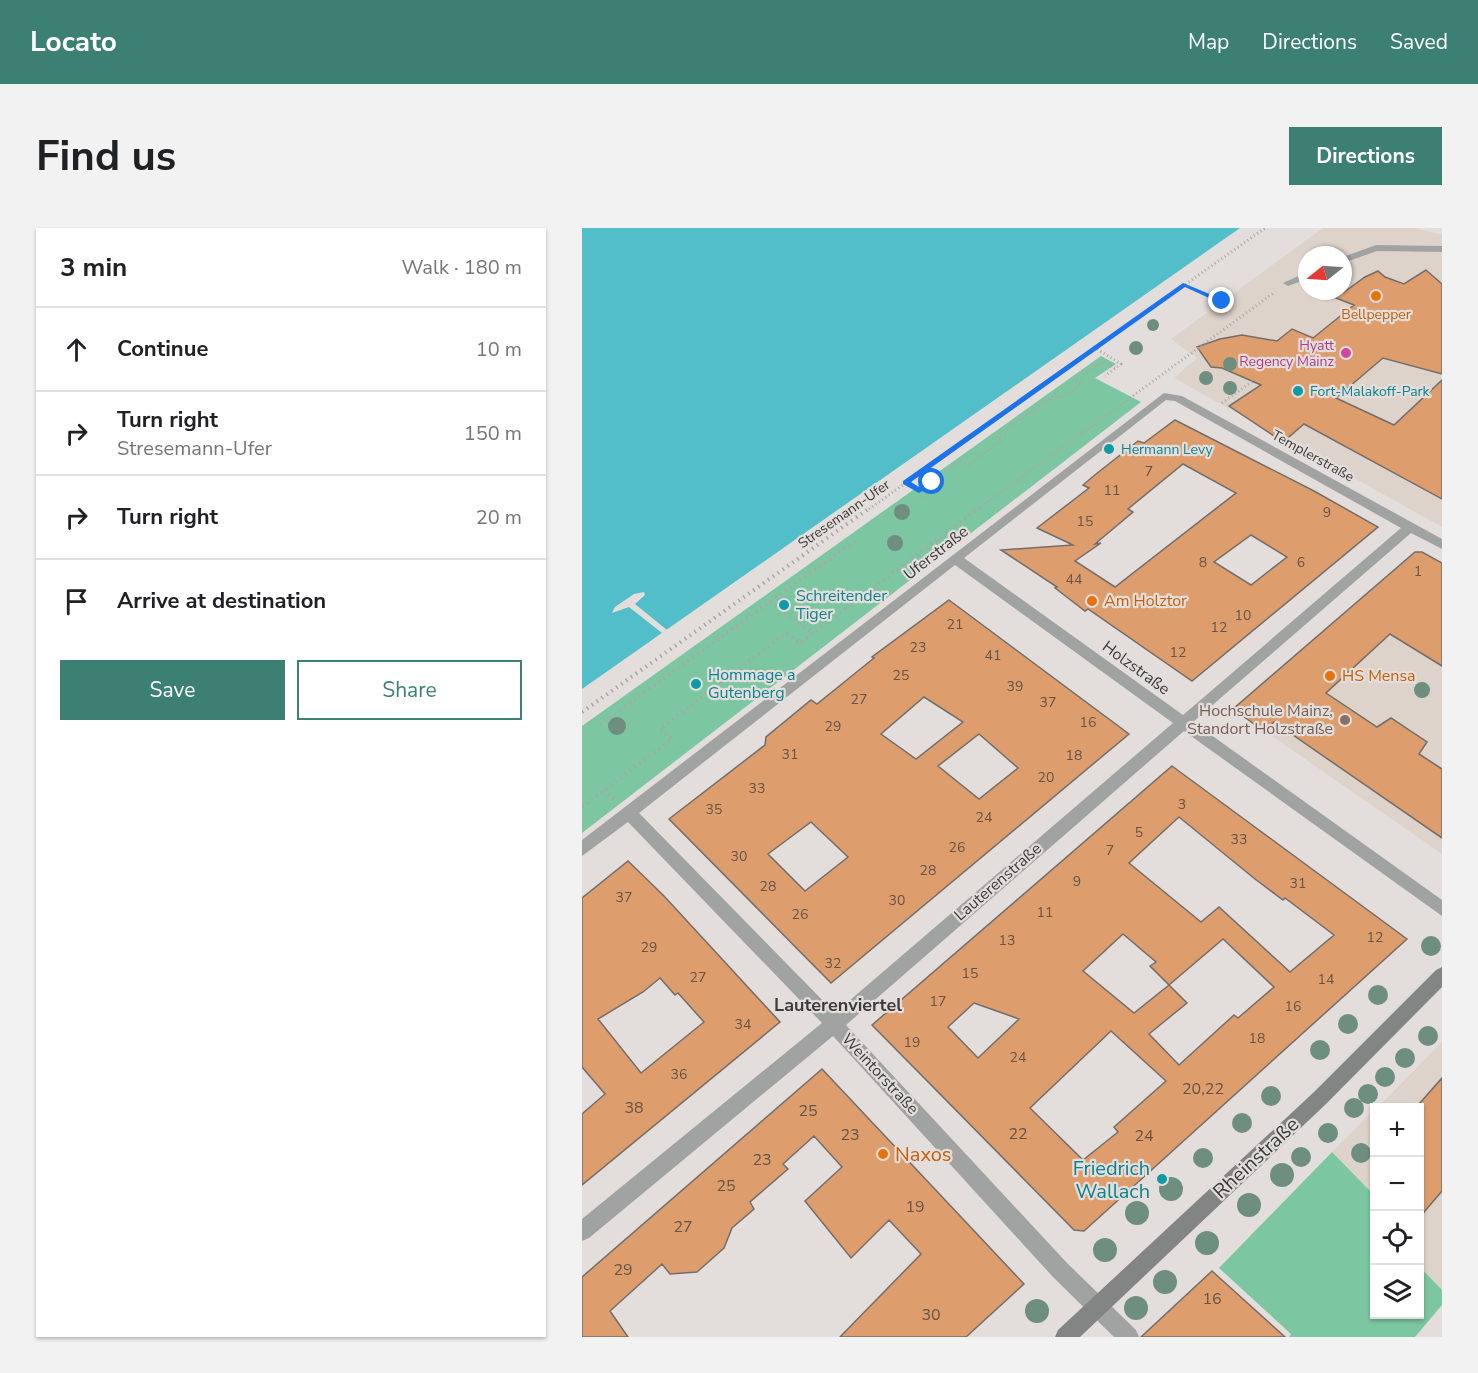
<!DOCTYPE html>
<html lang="en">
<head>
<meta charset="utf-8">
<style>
  body { margin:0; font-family:"Nunito Sans",sans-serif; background:#f2f2f2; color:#202124 }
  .controls { position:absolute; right:18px; bottom:18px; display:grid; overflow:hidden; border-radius:0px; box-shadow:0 2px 4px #0004 }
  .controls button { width:54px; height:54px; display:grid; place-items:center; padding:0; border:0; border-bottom:2px solid #e0e0e0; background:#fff; color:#202124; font:30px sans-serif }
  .compass { position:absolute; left:716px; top:18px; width:54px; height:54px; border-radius:50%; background:#fff; box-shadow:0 2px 4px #0004; rotate:253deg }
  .stop { position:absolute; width:18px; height:18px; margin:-14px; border:4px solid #1a73e8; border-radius:50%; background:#fff }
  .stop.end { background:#1a73e8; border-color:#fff; box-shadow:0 2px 6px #0008 }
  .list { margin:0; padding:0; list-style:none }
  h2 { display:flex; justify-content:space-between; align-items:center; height:78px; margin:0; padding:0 24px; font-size:26px }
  h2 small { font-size:20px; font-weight:400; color:#757577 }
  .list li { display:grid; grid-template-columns:39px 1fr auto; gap:18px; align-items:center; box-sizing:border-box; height:84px; padding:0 24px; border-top:2px solid #e0e0e0 }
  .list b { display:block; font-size:22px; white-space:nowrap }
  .list p { margin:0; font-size:20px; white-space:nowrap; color:#757577 }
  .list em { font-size:20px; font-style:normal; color:#757577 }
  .actions { display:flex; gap:12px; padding:18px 24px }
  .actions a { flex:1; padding:14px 0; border:2px solid #3c8074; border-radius:0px; text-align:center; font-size:21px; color:#3c8074 }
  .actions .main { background:#3c8074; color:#fff }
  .icon { flex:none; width:33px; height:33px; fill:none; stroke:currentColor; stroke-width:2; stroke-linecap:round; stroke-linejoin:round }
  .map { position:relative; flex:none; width:860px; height:1109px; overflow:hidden; border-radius:0px }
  header { display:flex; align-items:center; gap:36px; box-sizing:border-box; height:84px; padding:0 30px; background:#3c8074; color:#fff }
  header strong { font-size:28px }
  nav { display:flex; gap:33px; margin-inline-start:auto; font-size:21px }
  .intro { display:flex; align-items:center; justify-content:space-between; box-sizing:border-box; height:144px; padding:0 36px }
  h1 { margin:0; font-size:42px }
  .button { padding:15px 27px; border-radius:0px; background:#3c8074; color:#fff; font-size:21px; font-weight:700 }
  main { display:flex; gap:36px; padding:0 36px }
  aside { flex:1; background:#fff; border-radius:0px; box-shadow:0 2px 4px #0004 }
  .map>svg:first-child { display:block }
</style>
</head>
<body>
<header>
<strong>Locato</strong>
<nav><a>Map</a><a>Directions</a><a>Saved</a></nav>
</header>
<div class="intro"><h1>Find us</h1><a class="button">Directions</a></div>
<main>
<aside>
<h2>3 min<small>Walk · 180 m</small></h2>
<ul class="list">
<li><svg class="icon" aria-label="ahead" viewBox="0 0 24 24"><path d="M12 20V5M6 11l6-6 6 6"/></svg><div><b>Continue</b></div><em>10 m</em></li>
<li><svg class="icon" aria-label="right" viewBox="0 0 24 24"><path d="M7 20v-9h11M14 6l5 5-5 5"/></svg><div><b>Turn right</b><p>Stresemann-Ufer</p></div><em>150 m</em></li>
<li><svg class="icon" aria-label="right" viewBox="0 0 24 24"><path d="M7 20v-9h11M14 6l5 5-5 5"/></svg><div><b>Turn right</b></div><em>20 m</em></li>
<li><svg class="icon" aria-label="arrive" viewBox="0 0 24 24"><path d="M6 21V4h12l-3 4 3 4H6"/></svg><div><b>Arrive at destination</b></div></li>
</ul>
<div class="actions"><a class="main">Save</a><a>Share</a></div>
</aside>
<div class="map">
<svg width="860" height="1109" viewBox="0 0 860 1109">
  <rect width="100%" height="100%" fill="#e3dedb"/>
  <!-- built -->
  <path fill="#ded3ca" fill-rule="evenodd" d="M741,0h91l28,7v292l-268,-149 23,-20 -26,-19zM725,27h36v36h-36z
    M799,354l61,36v236l-209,-145z
    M860,814v248l-22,-23v-159h-43z
    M792,882v85l-42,-43z"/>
  <!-- green -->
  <path fill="#7cc7a1" d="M519,128l15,8 -21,14 46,24 -559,431v-107z
    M750,924l42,43v119h46v-47l22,23v15l-27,32h-126l2,-3 -72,-66z"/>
  <!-- water -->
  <path fill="#52bec9" d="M0,0h658l-658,461z"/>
  <!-- pier -->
  <path fill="#e3dedb" d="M62,364l1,3 -10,9 32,26 -5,3 -33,-26 -17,6 3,-6 19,-13z"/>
  <!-- building -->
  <path fill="#dd9d6d" stroke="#736e6b" stroke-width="1.5" fill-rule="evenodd" d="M844,42l16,14v90l-59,-16 -47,40 58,27 48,-45v119l-138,-75 -21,18 -54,-36 32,-21 -39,-17 -11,-1 -14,-20 23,-8 22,-4 35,6 15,-12 21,9 41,-33 -18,-7 29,-21 13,-6 7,6 19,7z
    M593,192l139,71 64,36 -186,154 -104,-72 -3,2 -30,-23 2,-1 -56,-37 72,-5 -36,-17 52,-40 -6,-3 13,-11 42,-33 6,2zM601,236l53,29 -121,94 -40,-26 26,-18 -6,1 38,-32 -5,-3zM669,307l36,22 -36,28 -37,-23z
    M833,324h7l20,11v103l-52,-32 -64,59 51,34 14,-9 36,24 -8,12 23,15v69l-168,-116 -10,9 -31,-22z
    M367,372l180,134 -298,249 -162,-164 96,-74 1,-8 45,-37 6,4 57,-46 -2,-1zM342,469l39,25 -47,37 -35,-25zM397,506l39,34 -39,31 -41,-33zM229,594l37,35 -43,34 -37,-37z
    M590,538l235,173 -323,292 -10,-1 -202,-205zM597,589l76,62 28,21 2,-2 49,37 -44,37 -71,-65 -18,15 -72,-59zM541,706l33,28 -6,4 19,19 -35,28 -51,-42zM641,711l51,48 -36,31 -4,-3 -55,50 -30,-31 38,-31 -18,-18zM392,775l45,16 -41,39 -30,-31zM529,803l55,50 -52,46 4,5 -35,28 -53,-52z
    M46,633l36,35 116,126 -198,163v-71l23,-20 -23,-27v-169zM78,750l15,17 3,-2 26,29 -63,51 -43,-54 45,-27z
    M240,841l202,215 -58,53h-126l81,-83 -32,-34 -38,38 -46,-57 37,-34 -28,-31 -31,28 5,5 -38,33 4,7 -22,19 -8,20 -27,24 -27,2 -8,-10 -52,47 18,26h-46v-60z
    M860,850v113l-23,27v-114z
    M630,1043l73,66h-144z"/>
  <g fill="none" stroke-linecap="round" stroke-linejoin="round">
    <!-- path-far1 -->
    <path stroke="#aaa6a4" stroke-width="3" stroke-dasharray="1 3" stroke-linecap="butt" d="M603,57l38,16
      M515,121l24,15 -16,12
      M640,175l31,-22
      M324,254l13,9 13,-9
      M341,270l16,-12 -7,-4 29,-21 7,4 34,-25 -5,-3 57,-42 7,3 20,-14 -6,-3 27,-19 13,6
      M287,281l396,-281
      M396,281l297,-217"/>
    <!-- path -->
    <path stroke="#aaa6a4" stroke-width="4" stroke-dasharray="1.5 4.5" stroke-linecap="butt" d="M188,374l43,31
      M0,484l289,-205
      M18,496l257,-185
      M22,562l11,10
      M0,579l90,-68 -12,-10 126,-96 14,10 180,-136"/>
    <!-- service -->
    <path fill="#a0a3a2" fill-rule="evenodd" d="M794,17l66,1v6l-65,-1 -34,12v-6z
      M725,44v7l-19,7 -5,-3z"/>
    <!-- minor -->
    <path fill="#a0a3a2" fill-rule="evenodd" d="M582,165l18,3 260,143v10l-31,-16 -218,189 249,178v16l-258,-185 -338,294 221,238 69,67 3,7h-25l-61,-60 -220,-241 -244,202 -7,3v-22l240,-196 -194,-201 -46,34v-16zM584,172l9,1 226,127 -218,187 -219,-157zM373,337l218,158 -338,290 -196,-200z"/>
    <!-- secondary -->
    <path fill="#828584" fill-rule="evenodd" d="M860,739v20l-116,117 -246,233h-25l3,-7 256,-238 122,-122z"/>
  </g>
  <!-- trees -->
  <g fill="#6e8f80">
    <circle cx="571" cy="97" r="6"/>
    <circle cx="554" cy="120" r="7"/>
    <circle cx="648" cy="136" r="7"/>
    <circle cx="624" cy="150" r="7"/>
    <circle cx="648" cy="160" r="7"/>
    <circle cx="320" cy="284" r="8"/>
    <circle cx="313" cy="315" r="8"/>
    <circle cx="840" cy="462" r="8"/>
    <circle cx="35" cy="498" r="9"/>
    <circle cx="849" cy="718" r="10"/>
    <circle cx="796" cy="767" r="10"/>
    <circle cx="766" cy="796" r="10"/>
    <circle cx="846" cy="808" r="10"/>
    <circle cx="738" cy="822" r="10"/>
    <circle cx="823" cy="830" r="10"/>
    <circle cx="803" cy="849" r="10"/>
    <circle cx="786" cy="866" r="10"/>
    <circle cx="689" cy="868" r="10"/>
    <circle cx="772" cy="880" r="10"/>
    <circle cx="660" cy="895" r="10"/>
    <circle cx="746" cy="905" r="10"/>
    <circle cx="779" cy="925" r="10"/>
    <circle cx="719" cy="929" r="10"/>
    <circle cx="621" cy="930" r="10"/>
    <circle cx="700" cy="947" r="12"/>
    <circle cx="589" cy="961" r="12"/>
    <circle cx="667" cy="977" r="12"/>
    <circle cx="555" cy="985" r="12"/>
    <circle cx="625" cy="1015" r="12"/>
    <circle cx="523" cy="1022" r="12"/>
    <circle cx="583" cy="1054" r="12"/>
    <circle cx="554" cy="1080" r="12"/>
    <circle cx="455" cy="1083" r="12"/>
  </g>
  <!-- route -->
  <path fill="#1a73e8" d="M601,55l43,18 -6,2 -35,-16 -274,195 8,5 13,-8 3,5 -16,9 -16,-9v-3z"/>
  <!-- markers -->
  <g fill="#e8710a" stroke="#e3dedb" stroke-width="2">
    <circle cx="794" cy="68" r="6"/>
    <circle cx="510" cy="373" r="6"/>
    <circle cx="748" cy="448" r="6"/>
    <circle cx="301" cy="926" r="6"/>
  </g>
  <circle fill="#d1479c" stroke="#e3dedb" stroke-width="2" cx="764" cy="125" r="6"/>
  <g fill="#0f9aa8" stroke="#e3dedb" stroke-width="2">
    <circle cx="716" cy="163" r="6"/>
    <circle cx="527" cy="221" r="6"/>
    <circle cx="202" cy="377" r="6"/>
    <circle cx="114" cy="456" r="6"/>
    <circle cx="580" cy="951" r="6"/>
  </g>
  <circle fill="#8d6e63" stroke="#e3dedb" stroke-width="2" cx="763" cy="492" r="6"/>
  <g text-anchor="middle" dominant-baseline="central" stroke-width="4.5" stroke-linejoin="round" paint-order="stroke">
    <!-- far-food labels -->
    <g font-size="14" fill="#c56008" stroke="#e3dedb">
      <text x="794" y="86">Bellpepper</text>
    </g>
    <!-- far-hotel labels -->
    <g font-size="14" fill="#b23c85" stroke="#e3dedb" text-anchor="end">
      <text x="752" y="117">Hyatt<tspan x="752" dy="16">Regency Mainz</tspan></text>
    </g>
    <!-- far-culture labels -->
    <g font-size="14" fill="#0d838f" stroke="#e3dedb" text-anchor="start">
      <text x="728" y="163">Fort-Malakoff-Park</text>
      <text x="539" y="221">Hermann Levy</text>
    </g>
    <!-- far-street labels -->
    <g font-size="14" fill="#3d3b3a" stroke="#e3dedb">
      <text transform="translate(731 228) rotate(29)">Templerstraße</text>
      <text transform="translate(262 286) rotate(-35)">Stresemann-Ufer</text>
    </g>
    <!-- number labels -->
    <g font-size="14" fill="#655447">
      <text x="567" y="243">7</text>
      <text x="530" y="262">11</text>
      <text x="745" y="284">9</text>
      <text x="503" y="293">15</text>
      <text x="621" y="334">8</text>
      <text x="719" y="334">6</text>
      <text x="836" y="343">1</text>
      <text x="492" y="351">44</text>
      <text x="661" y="387">10</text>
      <text x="373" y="396">21</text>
      <text x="637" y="399">12</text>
      <text x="336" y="419">23</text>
      <text x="596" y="424">12</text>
      <text x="411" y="427">41</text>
      <text x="319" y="447">25</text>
      <text x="433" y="458">39</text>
      <text x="277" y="471">27</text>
      <text x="466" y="474">37</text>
      <text x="506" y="494">16</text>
      <text x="251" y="498">29</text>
      <text x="208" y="526">31</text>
      <text x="492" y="527">18</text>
      <text x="464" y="549">20</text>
      <text x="175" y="560">33</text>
      <text x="600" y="576">3</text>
      <text x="132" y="581">35</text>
      <text x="402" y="589">24</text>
      <text x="557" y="604">5</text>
      <text x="657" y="611">33</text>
      <text x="375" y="619">26</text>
      <text x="528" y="622">7</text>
      <text x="157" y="628">30</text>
      <text x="346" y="642">28</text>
      <text x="495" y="653">9</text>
      <text x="716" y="655">31</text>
      <text x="186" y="658">28</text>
      <text x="42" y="669">37</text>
      <text x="315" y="672">30</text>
      <text x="463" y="684">11</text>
      <text x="218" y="686">26</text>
      <text x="793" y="709">12</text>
      <text x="425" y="712">13</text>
      <text x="67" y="719">29</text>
      <text x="251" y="735">32</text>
      <text x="388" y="745">15</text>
      <text x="116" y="749">27</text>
      <text x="744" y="751">14</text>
      <text x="356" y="773">17</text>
      <text x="711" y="778">16</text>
      <text x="161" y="796">34</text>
      <text x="675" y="810">18</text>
      <text x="330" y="814">19</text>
      <text x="436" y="829">24</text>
      <text x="97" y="846">36</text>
    </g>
    <!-- street labels -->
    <g font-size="16" fill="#3d3b3a" stroke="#e3dedb">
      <text transform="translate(354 325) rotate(-38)">Uferstraße</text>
      <text transform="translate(554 440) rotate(36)">Holzstraße</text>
      <text transform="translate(416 654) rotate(-41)">Lauterenstraße</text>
      <text transform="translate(298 846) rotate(47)">Weintorstraße</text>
    </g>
    <!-- culture labels -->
    <g font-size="16" fill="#0d838f" stroke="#e3dedb" text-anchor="start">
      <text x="214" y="368">Schreitender<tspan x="214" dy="18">Tiger</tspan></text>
      <text x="126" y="447">Hommage a<tspan x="126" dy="18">Gutenberg</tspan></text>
    </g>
    <!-- food labels -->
    <g font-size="16" fill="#c56008" stroke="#e3dedb" text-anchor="start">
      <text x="522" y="373">Am Holztor</text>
      <text x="760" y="448">HS Mensa</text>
    </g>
    <!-- education labels -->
    <g font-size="16" fill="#785e54" stroke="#e3dedb" text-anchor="end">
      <text x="751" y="483">Hochschule Mainz,<tspan x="751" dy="18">Standort Holzstraße</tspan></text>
    </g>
    <!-- near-number labels -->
    <g font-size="16" fill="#655447">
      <text x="621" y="861">20,22</text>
      <text x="52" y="880">38</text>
      <text x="226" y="883">25</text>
      <text x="436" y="906">22</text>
      <text x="268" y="907">23</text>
      <text x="562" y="908">24</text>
      <text x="180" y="932">23</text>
      <text x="144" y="958">25</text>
      <text x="333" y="979">19</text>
      <text x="101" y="999">27</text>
      <text x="41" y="1042">29</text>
      <text x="630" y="1071">16</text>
      <text x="349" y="1087">30</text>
    </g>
    <!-- neighbourhood labels -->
    <g font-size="18" font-weight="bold" fill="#3d3b3a" stroke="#e3dedb">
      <text x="256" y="777">Lauterenviertel</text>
    </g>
    <!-- near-food labels -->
    <g font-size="20" fill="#c56008" stroke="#e3dedb" text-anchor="start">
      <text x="313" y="926">Naxos</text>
    </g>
    <!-- near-street labels -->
    <g font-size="20" fill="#3d3b3a" stroke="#e3dedb">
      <text transform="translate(674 930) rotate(-43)">Rheinstraße</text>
    </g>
    <!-- near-culture labels -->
    <g font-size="20" fill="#0d838f" stroke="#e3dedb" text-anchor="end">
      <text x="568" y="940">Friedrich<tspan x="568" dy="23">Wallach</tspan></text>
    </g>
  </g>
</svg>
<div class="controls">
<button>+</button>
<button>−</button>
<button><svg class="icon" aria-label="locate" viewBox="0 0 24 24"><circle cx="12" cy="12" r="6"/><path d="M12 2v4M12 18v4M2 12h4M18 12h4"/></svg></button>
<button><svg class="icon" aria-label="layers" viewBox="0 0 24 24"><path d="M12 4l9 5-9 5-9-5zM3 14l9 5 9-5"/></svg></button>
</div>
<svg class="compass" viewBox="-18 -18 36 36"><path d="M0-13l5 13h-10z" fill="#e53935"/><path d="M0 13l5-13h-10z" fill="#757577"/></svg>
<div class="stop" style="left:350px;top:254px"></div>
<div class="stop end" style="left:640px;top:73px"></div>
</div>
</main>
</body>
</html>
